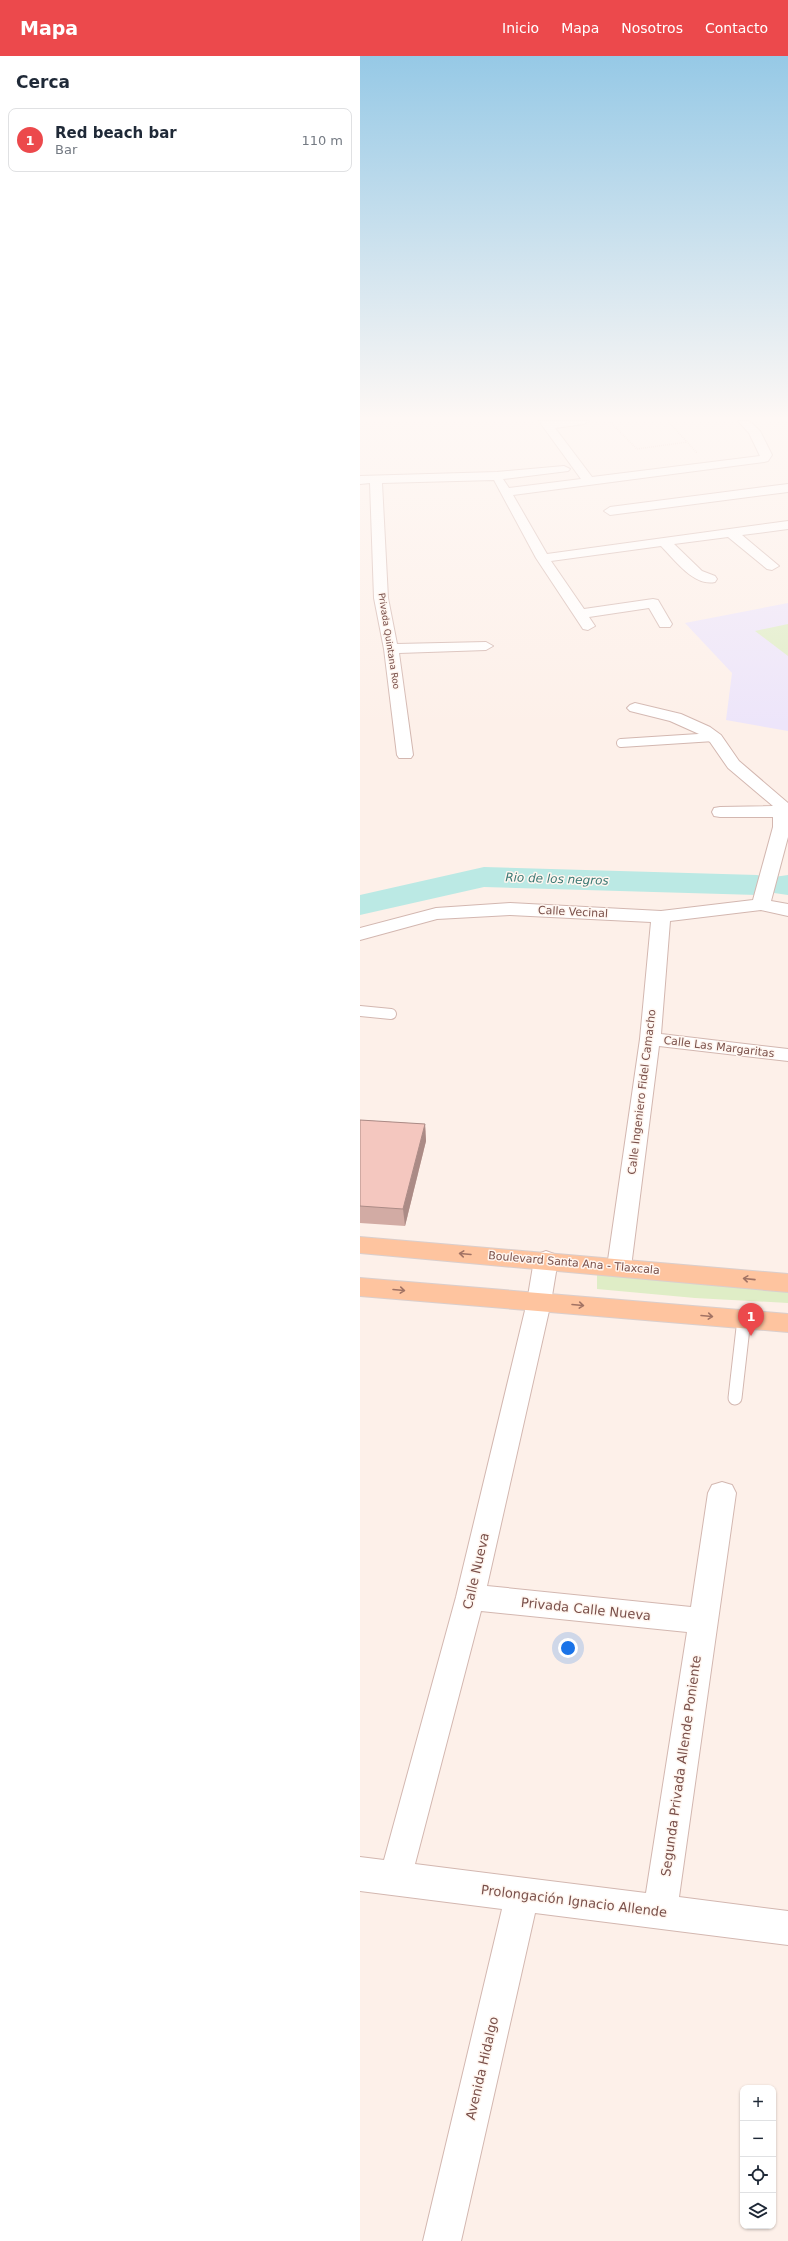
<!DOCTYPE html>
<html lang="es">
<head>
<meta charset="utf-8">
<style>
  body { margin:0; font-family:"DejaVu Sans",sans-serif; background:#f6f6f7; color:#1f2937 }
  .controls { position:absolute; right:12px; bottom:12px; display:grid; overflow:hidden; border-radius:8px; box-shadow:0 1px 3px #0004 }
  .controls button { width:36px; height:36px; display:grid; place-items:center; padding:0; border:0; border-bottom:1px solid #e0e1e3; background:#fff; color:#1f2937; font:20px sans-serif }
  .you { position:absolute; left:208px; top:1592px; width:14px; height:14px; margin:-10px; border:3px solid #fff; border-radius:50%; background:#1a73e8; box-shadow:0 0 0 6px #1a73e833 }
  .badge { display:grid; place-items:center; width:26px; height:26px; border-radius:50%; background:#ec494c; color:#fff; font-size:13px; font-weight:700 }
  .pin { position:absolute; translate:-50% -33px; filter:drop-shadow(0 1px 2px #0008) }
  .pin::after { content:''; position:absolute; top:21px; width:14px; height:12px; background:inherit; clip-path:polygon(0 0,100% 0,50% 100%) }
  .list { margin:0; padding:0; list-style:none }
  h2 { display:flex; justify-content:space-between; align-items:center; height:52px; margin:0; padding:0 16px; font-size:17px }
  h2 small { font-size:13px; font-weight:400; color:#747a83 }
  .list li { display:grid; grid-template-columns:26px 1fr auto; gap:12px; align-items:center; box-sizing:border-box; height:64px; margin:0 8px 8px; padding:0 8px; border:1px solid #e0e1e3; border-radius:8px }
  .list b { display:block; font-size:15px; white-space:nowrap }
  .list p { margin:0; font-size:13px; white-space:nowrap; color:#747a83 }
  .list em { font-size:13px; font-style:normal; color:#747a83 }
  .icon { flex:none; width:22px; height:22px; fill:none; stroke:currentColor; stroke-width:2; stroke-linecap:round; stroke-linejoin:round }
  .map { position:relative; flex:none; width:428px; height:2185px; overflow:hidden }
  header { display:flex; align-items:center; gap:24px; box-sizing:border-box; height:56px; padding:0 20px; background:#ec494c; color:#fff }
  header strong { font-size:19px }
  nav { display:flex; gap:22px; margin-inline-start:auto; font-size:14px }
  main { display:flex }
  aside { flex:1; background:#fff }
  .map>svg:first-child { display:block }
</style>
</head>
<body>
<header>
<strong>Mapa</strong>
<nav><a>Inicio</a><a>Mapa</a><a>Nosotros</a><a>Contacto</a></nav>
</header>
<main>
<aside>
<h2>Cerca<small></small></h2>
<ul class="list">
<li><span class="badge">1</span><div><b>Red beach bar</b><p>Bar</p></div><em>110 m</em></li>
</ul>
</aside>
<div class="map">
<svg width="428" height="2185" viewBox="0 0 428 2185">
  <rect width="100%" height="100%" fill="#fdf0e9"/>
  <!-- education -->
  <path fill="#ede5fa" d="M428,547v128l-62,-11 6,-47 -47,-50z"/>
  <!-- green -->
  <path fill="#dfedc6" d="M428,568v32l-33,-25z
    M237,1219l191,16v12l-93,-5 -98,-9z"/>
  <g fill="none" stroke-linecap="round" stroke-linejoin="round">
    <!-- river -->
    <path fill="#bbe9e4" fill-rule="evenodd" d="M124,811l273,8 10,3 21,-3v20l-21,-3 -10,3 -273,-8 -124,28v-20z"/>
    <!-- service-far2 casing -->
    <g stroke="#d3b7b0" stroke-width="10">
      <path id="service-far2" d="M261,687l93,-6"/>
    </g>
    <!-- service-far1 casing -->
    <g stroke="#d3b7b0" stroke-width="12">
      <path id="service-far1" d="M0,955l31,3"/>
    </g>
    <!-- service casing -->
    <g stroke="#d3b7b0" stroke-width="15">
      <path id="service" d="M375,1342l9,-79"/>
    </g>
    <!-- minor casing -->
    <g stroke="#d3b7b0" stroke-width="2">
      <path id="minor" d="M179,365h50l-5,3 -29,4 37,49 168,-21 -11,-23 -11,-12h11l11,10 12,24 -4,6 -4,1 -251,33 34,59 241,-33v8l-46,6 37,31 -7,4 -5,-1 -39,-32 -54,7 28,27 13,5 2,3 -2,3c-21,5 -41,-23 -54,-36l-110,15 33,48 69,-10 5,1 14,24 -2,3h-10l-11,-19 -60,9 6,9 -7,4 -5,-1 -47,-71 -42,-78 -112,3 6,115 9,46 89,-2 7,4 -7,4 -87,3 14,102 -2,3h-12l-2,-3 -13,-106 -10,-51 -4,-115 -10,1v-8l137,-4 67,-6 6,3 -2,2 -65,8 6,9 72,-9z
        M428,428v8l-178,23 -6,-4 6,-4z
        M275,647l46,11 29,13 11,8 18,26 49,42v34l-17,64 17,3v12l-27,-6 -91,11 -9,113 127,15v12l-129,-15 -28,221 -4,6 -8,3 -8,-3 -4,-6 33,-228 11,-117 -141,-7 -73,4 -77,21v-12l76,-20 74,-5 151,8 92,-11 20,-73v-10h-53l-6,-1 -2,-4 2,-4 6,-1 53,-1 -45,-38 -18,-26 -11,-8 -29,-13 -40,-10 -3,-3 3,-3z
        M186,1195l8,3 4,6 -7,42 -64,284 204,21 17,-114 4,-8 10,-3 10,3 4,8 -57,404 109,14v34l-253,-32 -74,328h-38l79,-332 -142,-18v-34l24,3 72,-263 71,-295 7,-42 4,-6zM121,1555l206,21 -41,261 -231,-29z"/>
    </g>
    <!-- primary casing -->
    <g stroke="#dacecc" stroke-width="2">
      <path id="primary" d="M0,1181l428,37v18l-428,-39z
        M0,1222l428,36v18l-428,-36z"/>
    </g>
    <!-- path -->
    <path stroke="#daa9a1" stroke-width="1.5" stroke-dasharray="0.5 1.5" stroke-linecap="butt" d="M249,365l28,28 50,-7
      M308,365l29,32"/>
    <!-- service-far2 -->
    <use href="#service-far2" stroke="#fff" stroke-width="8"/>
    <!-- service-far1 -->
    <use href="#service-far1" stroke="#fff" stroke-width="10"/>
    <!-- service -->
    <use href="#service" stroke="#fff" stroke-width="13"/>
    <!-- minor -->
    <use href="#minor" fill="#fff" fill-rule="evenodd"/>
    <!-- primary -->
    <use href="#primary" fill="#fec49f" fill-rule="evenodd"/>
  </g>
  <!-- wall -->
  <path fill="#d2aba4" d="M0,1064l65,4 1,17 -21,85 -45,-3z"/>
  <!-- shaded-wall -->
  <path fill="#ab8b86" d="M65,1068l1,17 -21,85 -2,-17z"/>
  <!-- building -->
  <path fill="#f4c7bf" stroke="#ab8b86" d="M0,1064l65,4 -22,85 -43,-3z"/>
  <!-- one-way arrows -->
  <defs><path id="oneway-shaft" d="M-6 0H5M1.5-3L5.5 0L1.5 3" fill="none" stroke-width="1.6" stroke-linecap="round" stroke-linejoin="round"/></defs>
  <g stroke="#a27364">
    <use href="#oneway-shaft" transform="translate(105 1198) rotate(-175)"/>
    <use href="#oneway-shaft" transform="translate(389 1223) rotate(-174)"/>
    <use href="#oneway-shaft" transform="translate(39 1234) rotate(5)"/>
    <use href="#oneway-shaft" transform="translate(218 1249) rotate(5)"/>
    <use href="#oneway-shaft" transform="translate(347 1260) rotate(5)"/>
  </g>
  <!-- sky -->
  <linearGradient id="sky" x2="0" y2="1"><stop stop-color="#96c9e6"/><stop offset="0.54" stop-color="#fef8f5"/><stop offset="1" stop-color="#fef8f5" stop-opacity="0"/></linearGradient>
  <rect width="428" height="671" fill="url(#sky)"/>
  <g text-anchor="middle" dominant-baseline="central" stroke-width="3" stroke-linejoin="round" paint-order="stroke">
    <!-- far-street labels -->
    <g font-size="9" fill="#7a504a" stroke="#fff6f0">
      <text transform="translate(29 585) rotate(81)">Privada Quintana Roo</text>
    </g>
    <!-- street labels -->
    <g font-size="11" fill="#7a504a" stroke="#fff6f0">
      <text transform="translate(213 856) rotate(3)">Calle Vecinal</text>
      <text transform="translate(359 991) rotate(7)">Calle Las Margaritas</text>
      <text transform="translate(282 1036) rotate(-83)">Calle Ingeniero Fidel Camacho</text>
      <text transform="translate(214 1207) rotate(5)">Boulevard Santa Ana - Tlaxcala</text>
    </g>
    <!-- water labels -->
    <g font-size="12" font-style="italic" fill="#3a7873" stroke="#fff6f0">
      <text transform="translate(197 823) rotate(2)">Rio de los negros</text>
    </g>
    <!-- near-street labels -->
    <g font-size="13" fill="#7a504a" stroke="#fff6f0">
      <text transform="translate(116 1515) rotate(-77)">Calle Nueva</text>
      <text transform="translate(226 1553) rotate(6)">Privada Calle Nueva</text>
      <text transform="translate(321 1710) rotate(-82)">Segunda Privada Allende Poniente</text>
      <text transform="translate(214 1845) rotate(7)">Prolongación Ignacio Allende</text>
      <text transform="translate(122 2012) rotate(-77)">Avenida Hidalgo</text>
    </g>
  </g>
</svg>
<div class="controls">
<button>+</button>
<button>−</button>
<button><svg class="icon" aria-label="locate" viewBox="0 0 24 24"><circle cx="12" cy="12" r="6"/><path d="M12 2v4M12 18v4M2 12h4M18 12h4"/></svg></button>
<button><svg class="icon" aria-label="layers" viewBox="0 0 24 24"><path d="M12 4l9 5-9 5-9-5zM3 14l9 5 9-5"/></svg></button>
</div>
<div class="you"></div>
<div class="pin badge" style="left:391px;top:1280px">1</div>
</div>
</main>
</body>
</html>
